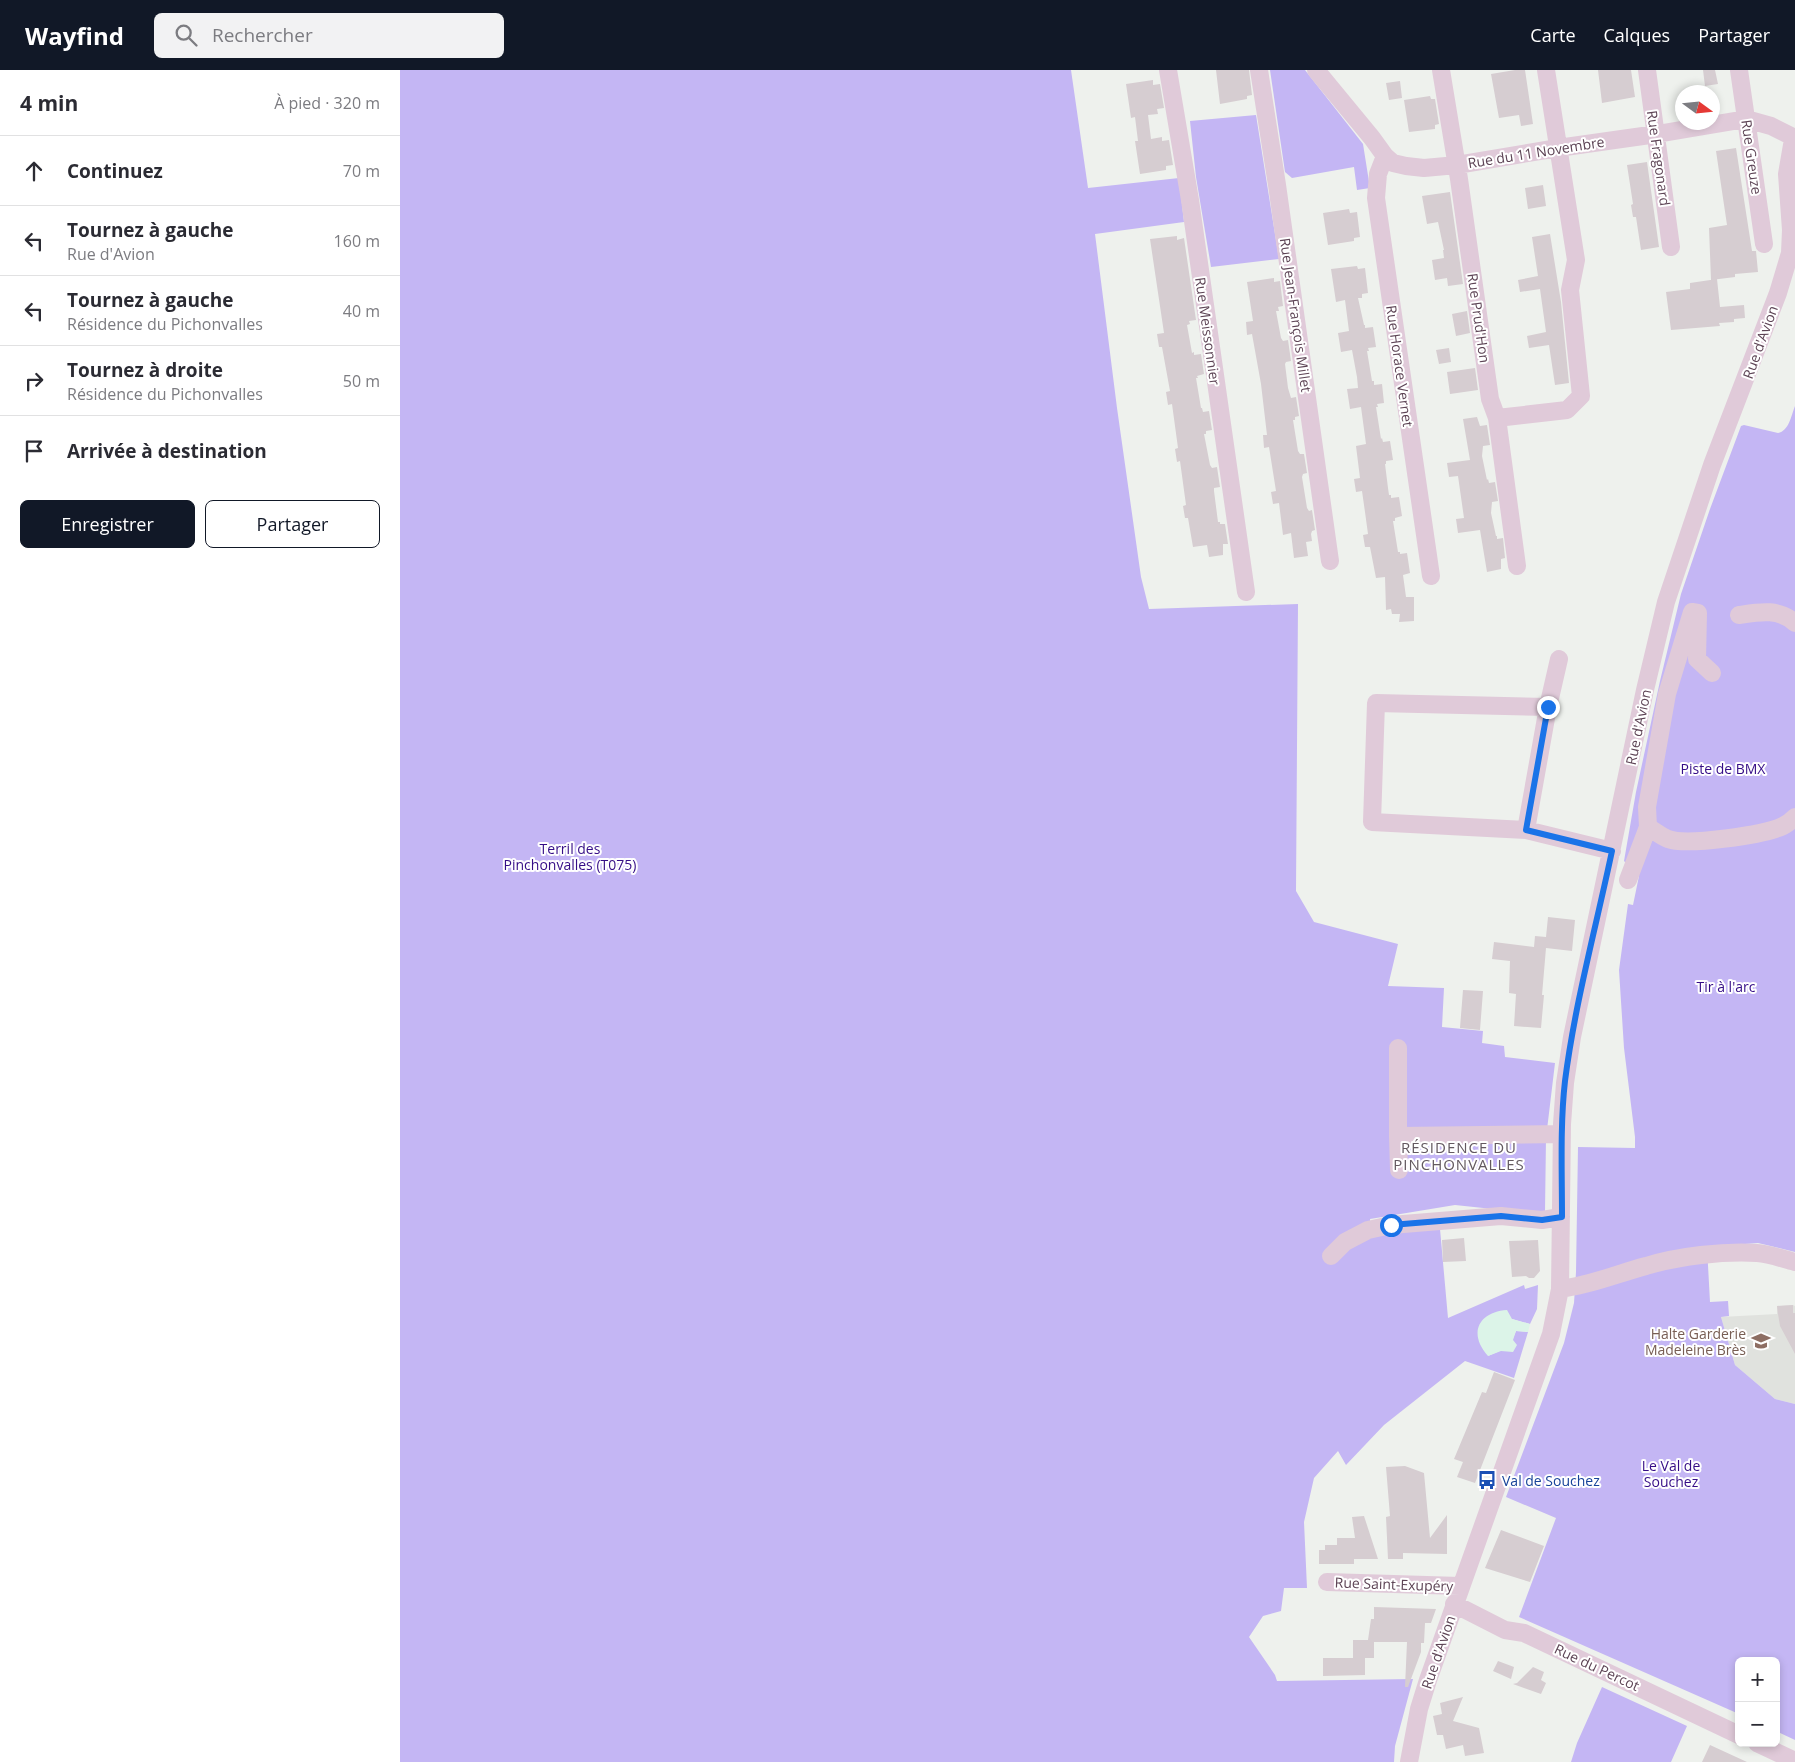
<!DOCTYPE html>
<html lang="fr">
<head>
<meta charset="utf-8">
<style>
  body { margin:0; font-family:"Open Sans",sans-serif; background:#f2f2f3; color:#2b2b33 }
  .controls { position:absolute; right:15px; bottom:15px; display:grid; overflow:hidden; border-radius:8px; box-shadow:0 2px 8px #0003 }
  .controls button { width:45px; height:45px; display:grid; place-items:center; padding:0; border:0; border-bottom:1px solid #e1e1e2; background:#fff; color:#2b2b33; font:25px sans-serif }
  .compass { position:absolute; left:1275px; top:15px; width:45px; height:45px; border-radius:50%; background:#fff; box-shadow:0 2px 8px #0003; rotate:105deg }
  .stop { position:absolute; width:15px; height:15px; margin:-11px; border:4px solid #1a73e8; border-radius:50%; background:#fff }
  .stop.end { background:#1a73e8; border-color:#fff; box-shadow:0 1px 5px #0008 }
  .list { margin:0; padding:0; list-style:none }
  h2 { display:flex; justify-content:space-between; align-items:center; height:65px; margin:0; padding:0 20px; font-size:21px }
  h2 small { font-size:16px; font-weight:400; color:#7c7c81 }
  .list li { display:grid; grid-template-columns:32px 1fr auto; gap:15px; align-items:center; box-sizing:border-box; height:70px; padding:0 20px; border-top:1px solid #e1e1e2 }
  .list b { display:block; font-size:19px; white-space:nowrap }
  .list p { margin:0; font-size:16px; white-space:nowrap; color:#7c7c81 }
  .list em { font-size:16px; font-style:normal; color:#7c7c81 }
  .actions { display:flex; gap:10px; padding:15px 20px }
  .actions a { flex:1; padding:11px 0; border:1px solid #111827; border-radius:8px; text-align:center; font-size:18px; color:#111827 }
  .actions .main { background:#111827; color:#fff }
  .icon { flex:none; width:28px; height:28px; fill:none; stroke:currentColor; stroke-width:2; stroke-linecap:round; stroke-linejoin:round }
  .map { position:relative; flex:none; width:1395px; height:1692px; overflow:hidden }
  header { display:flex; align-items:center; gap:30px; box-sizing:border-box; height:70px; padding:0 25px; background:#111827; color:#fff }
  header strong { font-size:24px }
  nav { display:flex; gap:28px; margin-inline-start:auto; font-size:18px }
  .search { width:350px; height:45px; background:#f2f2f3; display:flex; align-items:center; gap:12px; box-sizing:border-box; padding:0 18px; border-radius:8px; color:#7c7c81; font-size:19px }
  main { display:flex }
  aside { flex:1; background:#fff }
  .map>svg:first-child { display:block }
</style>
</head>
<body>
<header>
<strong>Wayfind</strong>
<div class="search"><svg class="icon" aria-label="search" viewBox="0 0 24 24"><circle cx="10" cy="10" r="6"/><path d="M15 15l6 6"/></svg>Rechercher</div>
<nav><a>Carte</a><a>Calques</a><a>Partager</a></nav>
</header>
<main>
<aside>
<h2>4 min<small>À pied · 320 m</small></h2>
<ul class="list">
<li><svg class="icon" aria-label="ahead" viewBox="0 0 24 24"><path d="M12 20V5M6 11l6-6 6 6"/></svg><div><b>Continuez</b></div><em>70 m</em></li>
<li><svg class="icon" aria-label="left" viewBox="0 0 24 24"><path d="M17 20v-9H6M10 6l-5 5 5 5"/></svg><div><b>Tournez à gauche</b><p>Rue d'Avion</p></div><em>160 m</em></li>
<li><svg class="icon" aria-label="left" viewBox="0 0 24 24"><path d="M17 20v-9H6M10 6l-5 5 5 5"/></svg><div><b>Tournez à gauche</b><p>Résidence du Pichonvalles</p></div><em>40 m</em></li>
<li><svg class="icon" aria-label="right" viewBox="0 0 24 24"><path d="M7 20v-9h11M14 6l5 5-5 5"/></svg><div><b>Tournez à droite</b><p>Résidence du Pichonvalles</p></div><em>50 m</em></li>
<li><svg class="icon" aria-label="arrive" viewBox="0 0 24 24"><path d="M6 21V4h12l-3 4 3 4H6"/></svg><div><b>Arrivée à destination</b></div></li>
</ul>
<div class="actions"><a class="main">Enregistrer</a><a>Partager</a></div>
</aside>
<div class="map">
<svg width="1395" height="1692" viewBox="0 0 1395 1692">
  <rect width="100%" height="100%" fill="#eef1ed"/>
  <!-- education -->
  <path fill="#e0e2de" d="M1393,1235l2,1v98l-20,-5 -40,-34 -14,-48 56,-3v-8z"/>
  <!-- green -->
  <path fill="#c4b6f4" d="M0,0h671l17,118 91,-10 5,44 -89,12 22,174 24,169 8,32 149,-5 -2,287 18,31 84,22 -10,42 56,2 -2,39 41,4 -1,12 22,3 1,11 50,6 -9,75 -1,73 -5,3 -85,-9 -85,14 1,15 69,-5 8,89 76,-33 1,4 13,-4 -1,24 -7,15 -18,-5 -24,37c13,-5 23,-11 28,-25l12,1 -14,46 -49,-17 -81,64 -38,40 -8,-14 -24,27 -10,44 3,66h-23l-3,23 -18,5 -14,21 26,38 2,6 136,-2 -18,67 -1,16h-994z
    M870,0h35l58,74 7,44 -13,2 -3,-23 -62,11 -7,-6z
    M856,45l23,144 -68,8 -15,-90 -6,-56z
    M1395,336v846l-37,-9 -51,4 3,55 18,-1 1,15 -8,1 14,48 40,34 20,5v336l-19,-9v-70h-37v53l-220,-97 37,-99 -50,-21 58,-154 10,-40 2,-31 2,-125 57,1v-11l-11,-89 -5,-78 9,-66 5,1 6,-29 -15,-15 12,-69 24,-111 21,-87 29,-85 31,-83 3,-1 34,8c11,-2 13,-17 17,-27z
    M1202,1617l85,39 -16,36h-100l6,-19z"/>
  <!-- sand -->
  <path fill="#dcf4e8" d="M1107,1240l5,9 18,5 -2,8 -12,-1 -3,9 4,5 -4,7 -12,-1 -13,5c-20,-22 -10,-44 19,-46z"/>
  <!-- building -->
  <path fill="#d6cdd1" d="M816,0h33l3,25 -5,1v3l-27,5z
    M1115,0h10l8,54 -12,2 -2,-11 -20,3 -8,-44z
    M1198,0h33l4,27 -33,6z
    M1303,0h12l3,14 -13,2z
    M753,10v5l7,-1 4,24 -7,1 1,5 -10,1 3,24 11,-2v4l7,-1 4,25 -7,1v4l-26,4 -5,-33h3l-3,-24 -4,1 -5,-34z
    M1000,11l2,17 -13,2 -3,-17z
    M1030,26l1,3h4l4,25 -4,1v4l-26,3 -5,-32z
    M1336,78l16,103h4l2,21 -23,2v3l-24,3 -2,-52 18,-3 -11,-74z
    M1247,92l12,85 -18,3 -5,-33h-3l-2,-12 2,-1 -6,-39z
    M1143,115l3,21 -18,3 -3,-21z
    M1050,122l13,92 -15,2 -1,-8 -12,2 -3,-20 12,-2 -1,-8h1l-6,-28 -11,2 -5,-28z
    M949,139l1,4 7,-1 3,25 -6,1v3l-26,4 -5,-32z
    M1150,164l11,68 8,81 -14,2 -6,-40 -20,3 -2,-12 19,-4 -6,-43 -20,3 -2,-12 20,-4 -6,-39z
    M777,166v4l7,-2 12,82 -7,1 1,3 -3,1 5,28 2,-1v3l7,-1 3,20 -7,2 1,2h-2l5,30h1l1,4 6,-1 3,19 -6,1v3h-2l6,31 2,3 5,-1 3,20 -6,1v3l4,31h2v2h5l3,20h-5v11l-14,2 -2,-12 -14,2 -5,-29h-3l-2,-12 3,-1 -6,-44 -3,1 -2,-13 3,-1 -6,-44 -4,1 -2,-13 4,-1 -8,-44h-3l-2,-13 7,-1 -14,-94z
    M957,196l1,3 7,-1 3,25 -6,1v4h-4l6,27h1v3l8,-1 3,20 -8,1 1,3h-2l5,30h2v4l8,-1 2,19 -7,1 1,3h-2l5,32 1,-1 1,4 7,-1 3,19 -7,1v3h-1l3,24 1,7h2v3l8,-1 3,19 -7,2v3h-2l5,31h2v2l7,-1 3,20 -7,2 3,22h8v24l-15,1 1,-8h-8l-1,-5 -5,1 -1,-33 -9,1 -6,-31h-5l-2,-12 5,-1 -3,-22 -3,-21 -6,1 -2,-13 6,-1 -4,-32 10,-2 -5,-37 -11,2 -3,-20 11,-1 -1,-11 -5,-27 -11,2 -3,-19 11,-2 -4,-31 -9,2 -5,-33z
    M874,208v4l6,-1 3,25 -5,1 1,4h-3l5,27 2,3 5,-1 3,21 -5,1 -1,2 3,24 3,10 5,-1 3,19 -4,1v3h-2l5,31 2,3h4l3,19 -4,1 -1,3 5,31 2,3 3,-1 3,20 -3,1 -1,3 1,7 -6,1 2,14 -14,2 -3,-25 -8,2 -4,-32 -6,1 -2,-12 5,-1 -7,-44 -5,1 -1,-13h4l-6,-51 -9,-50 -5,1 -1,-13 7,-1 -6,-39z
    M1317,209l3,28 24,-2 1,13 -11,1v3l-15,1 1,3 -49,4 -5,-38 24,-3v-6z
    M1067,241l3,22 -14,3 -4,-22z
    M1049,278l2,14 -12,2 -3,-14z
    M1075,298l3,22 -28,4 -3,-22z
    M1077,347l3,9 7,-1 3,20 -7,1 -1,10 5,24 1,-1 1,4 6,-1 3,19 -6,1 -1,11 5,23h1v3l6,-1 2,20 -4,1v10l-14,3 -7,-42 -22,3 -2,-14 8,-1 -6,-42 -9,1 -2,-14 23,-3 -7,-41z
    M1148,847l27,3 -3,31 -26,-3 -4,47h2l-3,33 -27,-2 2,-32 -7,-1 1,-32 -18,-2 2,-17 40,5 1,-11 11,1z
    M1063,920l20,1 -3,39 -20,-2z
    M1064,1168l2,23 -23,1 -1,-22z
    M1138,1170l2,31 -6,7h-5l-3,-2 -14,1 -3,-36z
    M1393,1235v8h2v41l-15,-28 -2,-12 -1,-8z
    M1094,1302l21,8 -40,103 -18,-6 6,-15 -9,-3 28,-67 4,1z
    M1005,1396l19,7 6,65 17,-23v39l-44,-1v6h-15l-2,-42 4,-1 -4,-49z
    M964,1446l14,43h-24v5h-35v-14h6v-5h12v-7h18l-3,-21z
    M1101,1460l43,16 -14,36 -45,-14z
    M974,1537l62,2 -5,14h-6l-1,20h-3v9l-13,35h-3l2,-45h-33v16h-9v17l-42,1v-18h30v-18h15l3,-21h3z
    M1098,1591l16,6 -3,12 -18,-8z
    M1133,1597l11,5 -3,8 5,3 -5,11 -28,-10 4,-1z
    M1063,1627l-10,24 26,7 5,25 -19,3 -2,-11 -17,4 -3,-14h-6l-4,-19 9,-2 -2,-11z
    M1310,1675l37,17h-45z"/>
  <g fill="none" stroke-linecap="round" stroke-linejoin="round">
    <!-- minor -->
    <path stroke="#e0cad9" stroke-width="18" d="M768,0l22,130 56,392
      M859,0l18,115 53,376
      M916,0l56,68 13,18 8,7 13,3 18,2 33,-3 101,-17 99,-14 89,-15 25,7 24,12
      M1041,0l18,109 31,220 7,19 20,148
      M1247,0l24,177
      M1339,0l25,174
      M985,86l-7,18 -2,24 55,378
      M1097,348l70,-8 14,-14 -11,-106 6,-30 -30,-190
      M1339,545c20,-3 40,-7 56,8
      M1148,637l11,-48
      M1248,757c7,4 13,9 20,12 19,7 96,-4 115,-13 4,-2 9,-6 12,-9
      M1126,760l22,-123 -172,-4 -4,119 154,8 86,21
      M1228,810l20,-53 -1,-20 20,-113 25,-82 6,1 -1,46 15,14
      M998,978v88l164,-2
      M998,1066l1,34
      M931,1186l14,-14 23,-12 23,-5 110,-9 41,4 19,-3
      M1160,1219c32,-4 56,-15 86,-23 33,-10 77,-15 111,-13 13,1 26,6 38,9
      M927,1512l133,4
      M1054,1534l51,26 19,3 215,102
      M1357,1673l38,18
      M1009,1692l10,-53 9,-29 123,-346 9,-45 2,-165 3,-41 7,-46 73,-347 21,-88 46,-137 66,-172 12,-40 1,-23 -4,-56 5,-29 3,-7"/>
  </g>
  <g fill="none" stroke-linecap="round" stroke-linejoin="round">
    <!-- route -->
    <path stroke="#1a73e8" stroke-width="6" d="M991,1155l110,-9 41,4 20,-3c0,-45 -2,-92 3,-136 10,-78 31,-154 47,-230l-86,-21 22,-123"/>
  </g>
  <!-- icons -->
  <defs>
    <g id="school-bare" transform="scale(1.5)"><path d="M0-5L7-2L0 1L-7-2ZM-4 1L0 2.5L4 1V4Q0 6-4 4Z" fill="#8d6e63" stroke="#fff" stroke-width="2.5" paint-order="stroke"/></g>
    <g id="bus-bare" transform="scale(1.5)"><path d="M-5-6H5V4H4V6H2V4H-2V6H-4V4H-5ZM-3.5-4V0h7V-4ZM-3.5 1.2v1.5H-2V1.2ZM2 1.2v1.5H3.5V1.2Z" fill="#1a4fb4" stroke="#fff" stroke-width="2.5" paint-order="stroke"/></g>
  </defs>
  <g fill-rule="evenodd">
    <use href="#school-bare" x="1361" y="1271"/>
    <use href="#bus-bare" x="1087" y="1410"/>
  </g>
  <g text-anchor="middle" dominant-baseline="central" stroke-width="4" stroke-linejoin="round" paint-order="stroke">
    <!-- street labels -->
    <g font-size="14" fill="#5d4455" stroke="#fff">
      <text transform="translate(1136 82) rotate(-9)">Rue du 11 Novembre</text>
      <text transform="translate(1352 87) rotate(82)">Rue Greuze</text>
      <text transform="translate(1259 88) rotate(82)">Rue Fragonard</text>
      <text transform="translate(896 245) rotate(82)">Rue Jean-François Millet</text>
      <text transform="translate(1079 248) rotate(82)">Rue Prud'Hon</text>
      <text transform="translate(808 261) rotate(82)">Rue Meissonnier</text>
      <text transform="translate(1360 272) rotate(-70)">Rue d'Avion</text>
      <text transform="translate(1000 296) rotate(82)">Rue Horace Vernet</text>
      <text transform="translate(1238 657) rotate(-78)">Rue d'Avion</text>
      <text transform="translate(994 1514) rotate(2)">Rue Saint-Exupéry</text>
      <text transform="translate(1038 1582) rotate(-71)">Rue d'Avion</text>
      <text transform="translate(1197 1597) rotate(25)">Rue du Percot</text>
    </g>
    <!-- park labels -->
    <g font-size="14" fill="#350d86" stroke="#fff">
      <text x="1323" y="698">Piste de BMX</text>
      <text x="170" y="778">Terril des<tspan x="170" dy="16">Pinchonvalles (T075)</tspan></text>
      <text x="1326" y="916">Tir à l'arc</text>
      <text x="1271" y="1395">Le Val de<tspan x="1271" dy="16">Souchez</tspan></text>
    </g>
    <!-- education labels -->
    <g font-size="14" fill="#785e54" stroke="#fff" text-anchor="end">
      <text x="1346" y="1263">Halte Garderie<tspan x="1346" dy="16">Madeleine Brès</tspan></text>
    </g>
    <!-- transit labels -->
    <g font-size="14" fill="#164399" stroke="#fff" text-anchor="start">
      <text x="1102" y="1410">Val de Souchez</text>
    </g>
    <!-- neighbourhood labels -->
    <g font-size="15" letter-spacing="1" fill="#635960" stroke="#fff">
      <text x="1059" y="1077">RÉSIDENCE DU<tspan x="1059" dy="17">PINCHONVALLES</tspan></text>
    </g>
  </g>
</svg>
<div class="controls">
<button>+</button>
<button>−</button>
</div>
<svg class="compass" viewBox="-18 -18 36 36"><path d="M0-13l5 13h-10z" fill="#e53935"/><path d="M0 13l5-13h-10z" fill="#7c7c81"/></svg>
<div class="stop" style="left:991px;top:1155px"></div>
<div class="stop end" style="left:1148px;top:637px"></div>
</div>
</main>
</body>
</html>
